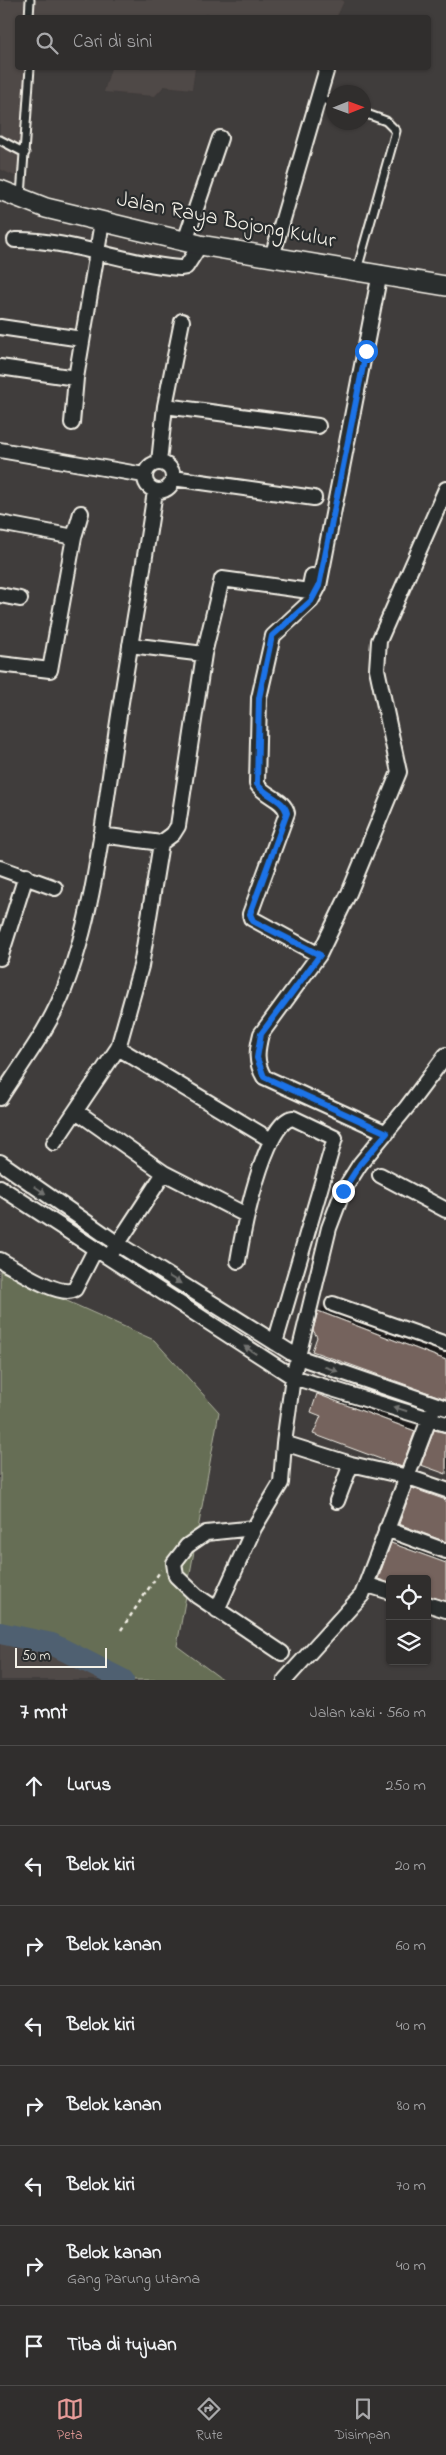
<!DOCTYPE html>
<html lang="id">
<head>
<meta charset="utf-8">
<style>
  body { margin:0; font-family:"Indie Flower",sans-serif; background:#383635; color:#f1f3f6 }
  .controls { position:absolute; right:15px; bottom:15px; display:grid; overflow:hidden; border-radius:5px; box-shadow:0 1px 4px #0004 }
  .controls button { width:45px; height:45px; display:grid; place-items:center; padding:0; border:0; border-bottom:1px solid #4b4a49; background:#302e2d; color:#f1f3f6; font:25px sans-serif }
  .compass { position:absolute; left:326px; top:85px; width:45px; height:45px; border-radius:50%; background:#302e2d; box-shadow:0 1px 4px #0004; rotate:89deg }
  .scale { position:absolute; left:15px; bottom:12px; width:92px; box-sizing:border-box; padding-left:5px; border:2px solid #f4f1e8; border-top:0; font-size:14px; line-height:18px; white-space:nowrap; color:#f4f1e8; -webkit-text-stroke:4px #2a2d2e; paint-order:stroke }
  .stop { position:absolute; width:15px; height:15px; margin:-11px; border:4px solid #1a73e8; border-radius:50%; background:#fff }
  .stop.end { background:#1a73e8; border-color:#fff; box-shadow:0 1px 5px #0008 }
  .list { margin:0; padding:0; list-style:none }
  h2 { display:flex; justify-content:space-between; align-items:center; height:65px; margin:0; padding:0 20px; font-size:21px }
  h2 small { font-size:16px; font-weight:400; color:#a8a8aa }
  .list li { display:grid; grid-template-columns:32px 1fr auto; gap:15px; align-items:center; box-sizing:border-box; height:80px; padding:0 20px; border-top:1px solid #4b4a49 }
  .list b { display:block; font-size:19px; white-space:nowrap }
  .list p { margin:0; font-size:16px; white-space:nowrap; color:#a8a8aa }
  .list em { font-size:16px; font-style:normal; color:#a8a8aa }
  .icon { flex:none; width:28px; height:28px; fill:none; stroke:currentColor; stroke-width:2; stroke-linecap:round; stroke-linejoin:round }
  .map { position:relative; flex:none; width:446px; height:1680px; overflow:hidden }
  .search { position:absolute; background:#302e2d; box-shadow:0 1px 4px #0004; left:15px; right:15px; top:15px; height:55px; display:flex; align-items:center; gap:12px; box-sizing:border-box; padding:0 18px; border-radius:5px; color:#a8a8aa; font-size:19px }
  .sheet { height:705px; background:#302e2d }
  nav { display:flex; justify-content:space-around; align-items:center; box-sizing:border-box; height:70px; border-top:1px solid #4b4a49; background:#302e2d; font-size:14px; color:#a8a8aa }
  nav a { display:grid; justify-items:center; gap:2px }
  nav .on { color:#e69b98 }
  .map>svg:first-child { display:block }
</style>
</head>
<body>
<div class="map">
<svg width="446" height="1680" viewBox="0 0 446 1680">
  <defs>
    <filter id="shadow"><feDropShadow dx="4.5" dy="-4.5" stdDeviation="1" flood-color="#0009"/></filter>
  </defs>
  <rect width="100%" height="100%" fill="#403d3c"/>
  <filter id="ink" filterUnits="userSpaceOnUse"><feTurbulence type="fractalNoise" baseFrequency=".02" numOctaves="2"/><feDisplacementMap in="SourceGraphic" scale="10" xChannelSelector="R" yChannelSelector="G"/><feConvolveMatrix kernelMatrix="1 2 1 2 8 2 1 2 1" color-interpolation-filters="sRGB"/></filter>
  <g filter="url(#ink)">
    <!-- built -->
    <path fill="#504846" d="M0,0h341l3,1 -8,17h-119l-12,-4 -1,4h-186v50h16l-9,113 -25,-12z
      M111,68h84l-3,21 -28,-3 -9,10 -51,-4z
      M0,1633l52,11 71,36h-123z"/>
    <!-- green -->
    <path fill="#666e54" stroke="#adb09e" d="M0,1271l154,69 65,72 -42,234 46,34h-100l-71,-36 -52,-10z"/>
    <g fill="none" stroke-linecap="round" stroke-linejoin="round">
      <!-- river -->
      <path stroke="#4f6171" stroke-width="22" d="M0,1633l52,11 71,36"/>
    </g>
    <!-- building -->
    <path fill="#75635d" stroke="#f4f1e8" filter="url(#shadow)" d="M318,1311l128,49v39l-134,-48 5,-14 -4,-7z
      M317,1394l98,37 -13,36 -89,-33 8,-18 -10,-4z
      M434,1430l12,3v41l-25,-9z
      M412,1488l34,12v42l-47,-18z
      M391,1543l55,20v38l-19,-6v-16h-37v4l-12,-4z"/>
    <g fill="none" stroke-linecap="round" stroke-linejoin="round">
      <!-- service casing -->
      <g stroke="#f4f1e8" stroke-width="11">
        <path id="service" d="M29,18l1,-18
          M319,98l15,5
          M0,140l25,13
          M21,196l9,-128
          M357,270l39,-139 -10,-10 -22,-8"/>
      </g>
      <!-- minor casing -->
      <g stroke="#f4f1e8" stroke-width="18">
        <path id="minor" d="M15,240c55,-1 109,24 165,28l6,-1 14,-22
          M185,241l35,-103
          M272,257l55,-189
          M0,327l82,12
          M0,367l76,11
          M165,406l153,20
          M72,423l4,-45 26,-156
          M0,450l144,25
          M159,462l6,-56 17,-85
          M145 477a14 14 0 1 1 28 0a14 14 0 1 1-28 0Z
          M173,478l141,20
          M0,523l74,14
          M0,595l20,4
          M130,645l74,9
          M0,664l50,6 24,-133 7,-24
          M101,835l60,8 12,-9 5,-8 26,-172 18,-75 87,12 3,-15
          M0,868l55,20
          M319,955l-68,-37 -1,-4 37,-101c-3,-14 -23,-17 -30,-29l2,-86 14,-62 38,-35 8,-15 61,-313
          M0,958l26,-82
          M118,1048l153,92
          M0,1098c22,-35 49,-69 64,-108 31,-79 38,-164 51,-248 12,-84 28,-167 40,-251
          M76,1111l88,62 82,42
          M387,1133l-123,-56c-9,-15 -7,-27 -3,-43l58,-79 30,-62 50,-121 -22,-103 2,-28 67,-152
          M54,1143l64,-95 23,-82 20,-123
          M0,1162l118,82 180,113 148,51
          M380,1175l66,35
          M0,1187l293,190 153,47
          M113,1251l51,-78
          M0,1260c15,8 60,39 75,29l20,-39
          M238,1261c4,-25 26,-140 55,-143l42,20 -60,205
          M333,1304l113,40
          M284,1443l67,21 57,13 38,13
          M337,1501l14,-37
          M386,1529l60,22
          M368,1585l22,7
          M427,1604l19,6
          M217,1610l37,-82
          M282,1653l-85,-57 -21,-20 -2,-13 13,-17 19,-13 48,-5 27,-45 3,-40 9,-66 36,-149 14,-37 17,-27 47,-57 39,-52
          M285,1680l77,-85 71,-186"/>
      </g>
      <!-- secondary casing -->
      <g stroke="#f4f1e8" stroke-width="22">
        <path id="secondary" d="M0,190l46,18 154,37 246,41"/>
      </g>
      <!-- path -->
      <path stroke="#f4f1e8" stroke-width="2.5" stroke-dasharray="4 4" stroke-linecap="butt" d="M121,1630l40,-60"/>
      <!-- service -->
      <use href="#service" stroke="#2a2d2e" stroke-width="7"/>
      <!-- minor -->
      <use href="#minor" stroke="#2a2d2e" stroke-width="14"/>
      <!-- secondary -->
      <use href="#secondary" stroke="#2a2d2e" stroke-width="19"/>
    </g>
    <!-- one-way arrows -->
    <defs><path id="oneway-solid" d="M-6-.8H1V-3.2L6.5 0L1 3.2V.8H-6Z" transform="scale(1.25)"/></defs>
    <g fill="#71726f">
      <use href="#oneway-solid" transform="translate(40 1190) rotate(35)"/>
      <use href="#oneway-solid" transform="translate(175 1280) rotate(32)"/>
      <use href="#oneway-solid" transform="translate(250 1350) rotate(-147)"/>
      <use href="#oneway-solid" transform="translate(331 1369) rotate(19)"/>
      <use href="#oneway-solid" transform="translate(400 1409) rotate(-163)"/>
    </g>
  </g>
  <g fill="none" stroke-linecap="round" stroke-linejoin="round" filter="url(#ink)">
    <!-- route -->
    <path stroke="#1a73e8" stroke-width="6" d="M343,1191l17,-27 27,-31 -123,-56 -7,-19 4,-24 59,-79 -67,-34 -3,-7 37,-101c-3,-14 -22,-17 -30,-29l2,-86 13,-62 39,-35 8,-15 47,-235"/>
  </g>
  <g text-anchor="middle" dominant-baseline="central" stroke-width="4.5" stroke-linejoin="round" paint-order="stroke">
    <!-- street labels -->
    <g font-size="22" fill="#f4f1e8" stroke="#2a2d2e">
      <text transform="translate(226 221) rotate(11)">Jalan Raya Bojong Kulur</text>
    </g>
  </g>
</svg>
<div class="controls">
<button><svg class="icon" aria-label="locate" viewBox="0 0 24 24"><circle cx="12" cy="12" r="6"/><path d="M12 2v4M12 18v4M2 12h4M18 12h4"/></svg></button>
<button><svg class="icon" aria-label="layers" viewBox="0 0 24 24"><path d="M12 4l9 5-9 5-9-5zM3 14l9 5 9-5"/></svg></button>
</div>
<svg class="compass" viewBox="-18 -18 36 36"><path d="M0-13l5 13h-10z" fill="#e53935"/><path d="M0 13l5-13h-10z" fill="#a8a8aa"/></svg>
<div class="scale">50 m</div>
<div class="stop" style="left:366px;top:351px"></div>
<div class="stop end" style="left:343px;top:1191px"></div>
<div class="search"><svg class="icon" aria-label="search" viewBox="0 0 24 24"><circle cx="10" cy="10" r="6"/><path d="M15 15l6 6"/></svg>Cari di sini</div>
</div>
<section class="sheet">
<h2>7 mnt<small>Jalan kaki · 560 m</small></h2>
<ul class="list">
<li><svg class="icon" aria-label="ahead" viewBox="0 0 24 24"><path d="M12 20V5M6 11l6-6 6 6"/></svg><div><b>Lurus</b></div><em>250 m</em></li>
<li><svg class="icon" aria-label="left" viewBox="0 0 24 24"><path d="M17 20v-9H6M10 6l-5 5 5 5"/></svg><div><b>Belok kiri</b></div><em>20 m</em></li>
<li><svg class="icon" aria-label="right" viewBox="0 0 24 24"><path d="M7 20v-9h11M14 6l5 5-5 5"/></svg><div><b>Belok kanan</b></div><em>60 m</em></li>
<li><svg class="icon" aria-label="left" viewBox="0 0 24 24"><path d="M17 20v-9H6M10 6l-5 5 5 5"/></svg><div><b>Belok kiri</b></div><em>40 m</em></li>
<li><svg class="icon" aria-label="right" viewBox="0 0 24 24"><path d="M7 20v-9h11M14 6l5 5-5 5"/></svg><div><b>Belok kanan</b></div><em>80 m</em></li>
<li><svg class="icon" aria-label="left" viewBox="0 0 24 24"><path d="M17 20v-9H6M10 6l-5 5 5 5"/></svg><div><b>Belok kiri</b></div><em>70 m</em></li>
<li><svg class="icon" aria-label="right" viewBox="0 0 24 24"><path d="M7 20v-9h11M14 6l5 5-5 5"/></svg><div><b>Belok kanan</b><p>Gang Parung Utama</p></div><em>40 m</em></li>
<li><svg class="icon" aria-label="arrive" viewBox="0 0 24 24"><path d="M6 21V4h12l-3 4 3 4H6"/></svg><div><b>Tiba di tujuan</b></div></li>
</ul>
</section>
<nav>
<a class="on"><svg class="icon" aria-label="map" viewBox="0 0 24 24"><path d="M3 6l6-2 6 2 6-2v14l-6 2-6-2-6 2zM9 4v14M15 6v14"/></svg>Peta</a>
<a><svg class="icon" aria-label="directions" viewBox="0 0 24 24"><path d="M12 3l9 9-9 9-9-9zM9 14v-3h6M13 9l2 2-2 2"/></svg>Rute</a>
<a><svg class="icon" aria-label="saved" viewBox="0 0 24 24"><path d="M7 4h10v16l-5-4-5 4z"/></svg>Disimpan</a>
</nav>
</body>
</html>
